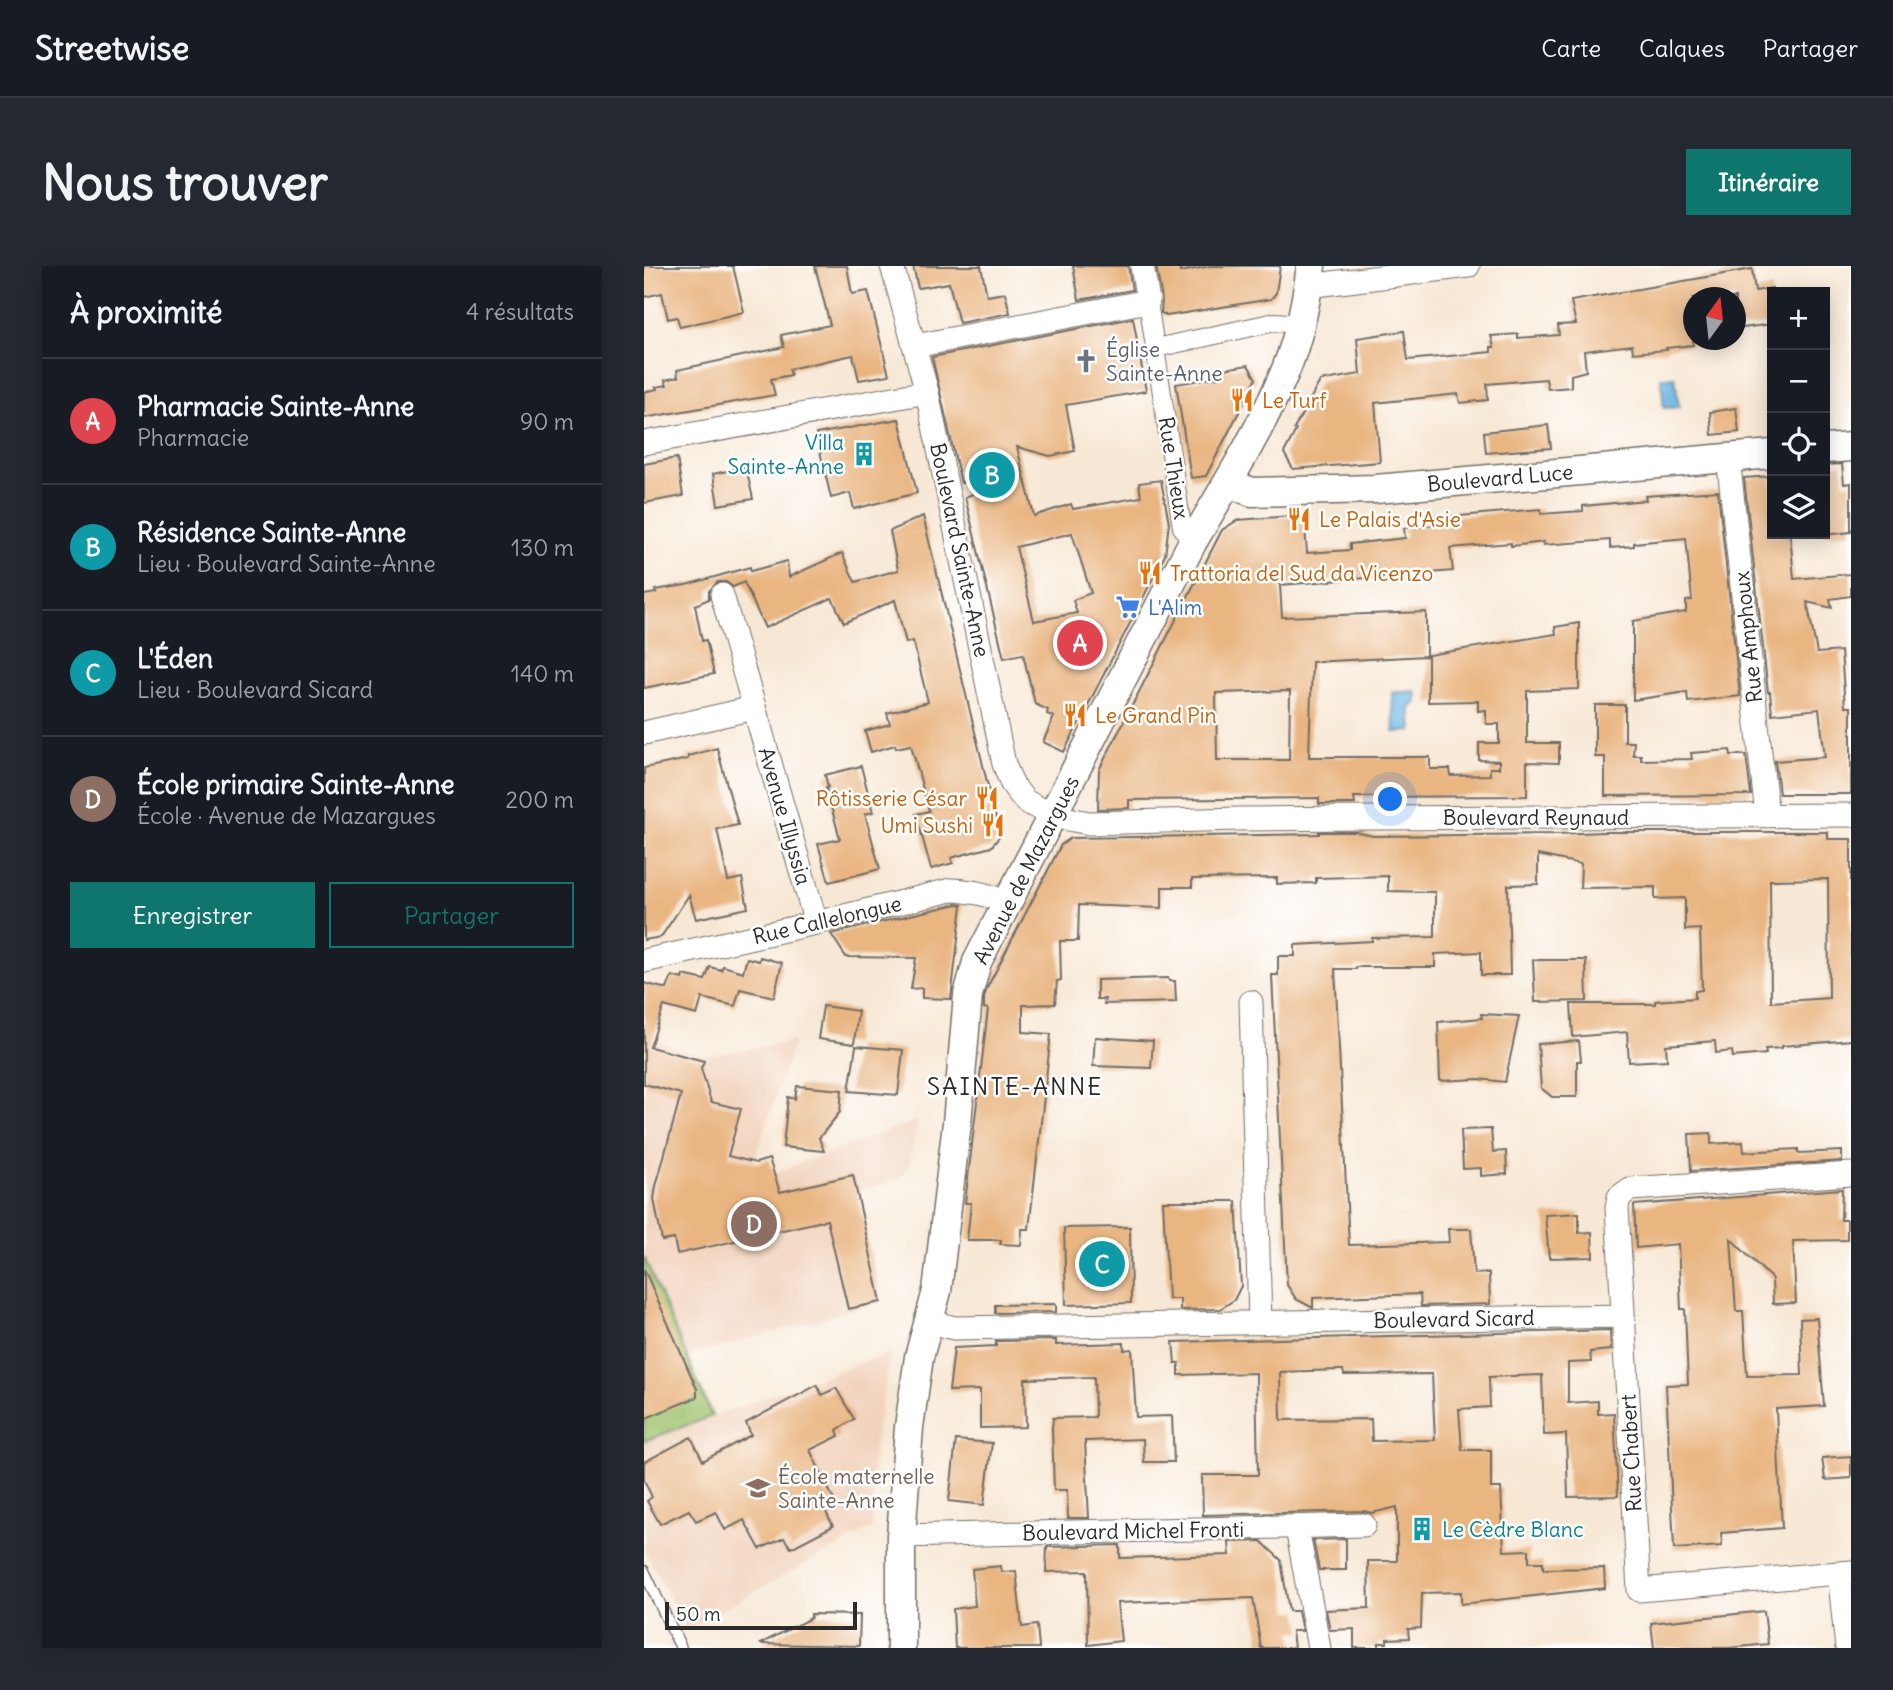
<!DOCTYPE html>
<html lang="fr">
<head>
<meta charset="utf-8">
<style>
  body { margin:0; font-family:Delius,sans-serif; background:#242831; color:#f1f3f6 }
  .controls { position:absolute; right:21px; top:21px; display:grid; overflow:hidden; border-radius:0px; box-shadow:0 4px 18px #0003 }
  .controls button { width:63px; height:63px; display:grid; place-items:center; padding:0; border:0; border-bottom:2px solid #363941; background:#171b24; color:#f1f3f6; font:35px sans-serif }
  .compass { position:absolute; left:1039px; top:21px; width:63px; height:63px; border-radius:50%; background:#171b24; box-shadow:0 4px 18px #0003; rotate:15deg }
  .scale { position:absolute; left:21px; bottom:18px; width:192px; box-sizing:border-box; padding-left:7px; border:4px solid #2b2b2b; border-top:0; font-size:19px; line-height:24px; white-space:nowrap; color:#2b2b2b; -webkit-text-stroke:5px #fff; paint-order:stroke }
  .you { position:absolute; left:747px; top:534px; width:24px; height:24px; margin:-18px; border:5px solid #fff; border-radius:50%; background:#1a73e8; box-shadow:0 0 0 10px #1a73e833 }
  .badge { display:grid; place-items:center; width:46px; height:46px; border-radius:50%; background:#0f766e; color:#fff; font-size:23px; font-weight:700 }
  .pin { position:absolute; translate:-50% -50%; border:4px solid #fff; box-shadow:0 2px 7px #0006 }
  .list { margin:0; padding:0; list-style:none }
  h2 { display:flex; justify-content:space-between; align-items:center; height:91px; margin:0; padding:0 28px; font-size:30px }
  h2 small { font-size:23px; font-weight:400; color:#9ea1a6 }
  .list li { display:grid; grid-template-columns:46px 1fr auto; gap:21px; align-items:center; box-sizing:border-box; height:126px; padding:0 28px; border-top:2px solid #363941 }
  .list b { display:block; font-size:26px; white-space:nowrap }
  .list p { margin:0; font-size:23px; white-space:nowrap; color:#9ea1a6 }
  .list em { font-size:23px; font-style:normal; color:#9ea1a6 }
  .actions { display:flex; gap:14px; padding:21px 28px }
  .actions a { flex:1; padding:16px 0; border:2px solid #0f766e; border-radius:0px; text-align:center; font-size:24px; color:#0f766e }
  .actions .main { background:#0f766e; color:#fff }
  .icon { flex:none; width:38px; height:38px; fill:none; stroke:currentColor; stroke-width:2; stroke-linecap:round; stroke-linejoin:round }
  .map { position:relative; flex:none; width:1207px; height:1382px; overflow:hidden; border-radius:0px }
  header { display:flex; align-items:center; gap:42px; box-sizing:border-box; height:98px; padding:0 35px; background:#171b24; border-bottom:2px solid #363941 }
  header strong { font-size:33px }
  nav { display:flex; gap:38px; margin-inline-start:auto; font-size:24px }
  .intro { display:flex; align-items:center; justify-content:space-between; box-sizing:border-box; height:168px; padding:0 42px }
  h1 { margin:0; font-size:49px }
  .button { padding:18px 32px; border-radius:0px; background:#0f766e; color:#fff; font-size:24px; font-weight:700 }
  main { display:flex; gap:42px; padding:0 42px }
  aside { flex:1; background:#171b24; border-radius:0px; box-shadow:0 4px 18px #0003 }
  .map>svg:first-child { display:block }
</style>
</head>
<body>
<header>
<strong>Streetwise</strong>
<nav><a>Carte</a><a>Calques</a><a>Partager</a></nav>
</header>
<div class="intro"><h1>Nous trouver</h1><a class="button">Itinéraire</a></div>
<main>
<aside>
<h2>À proximité<small>4 résultats</small></h2>
<ul class="list">
<li><span class="badge" style="background:#e0444e">A</span><div><b>Pharmacie Sainte-Anne</b><p>Pharmacie</p></div><em>90 m</em></li>
<li><span class="badge" style="background:#0f9aa8">B</span><div><b>Résidence Sainte-Anne</b><p>Lieu · Boulevard Sainte-Anne</p></div><em>130 m</em></li>
<li><span class="badge" style="background:#0f9aa8">C</span><div><b>L'Éden</b><p>Lieu · Boulevard Sicard</p></div><em>140 m</em></li>
<li><span class="badge" style="background:#8d6e63">D</span><div><b>École primaire Sainte-Anne</b><p>École · Avenue de Mazargues</p></div><em>200 m</em></li>
</ul>
<div class="actions"><a class="main">Enregistrer</a><a>Partager</a></div>
</aside>
<div class="map">
<svg width="1207" height="1382" viewBox="0 0 1207 1382">
  <rect width="100%" height="100%" fill="#fff"/>
  <filter id="ink" filterUnits="userSpaceOnUse"><feTurbulence type="fractalNoise" baseFrequency=".0143" numOctaves="2"/><feDisplacementMap in="SourceGraphic" scale="14" xChannelSelector="R" yChannelSelector="G"/><feConvolveMatrix kernelMatrix="1 2 1 2 8 2 1 2 1" color-interpolation-filters="sRGB"/></filter>
  <filter id="wash" filterUnits="userSpaceOnUse"><feTurbulence type="fractalNoise" baseFrequency=".00686" numOctaves="4" result="noise"/><feDisplacementMap in="SourceGraphic" scale="28" xChannelSelector="R" yChannelSelector="G"/><feGaussianBlur stdDeviation="1.57" result="paint"/><feColorMatrix in="noise" values="0 0 0 0 0 0 0 0 0 0 0 0 0 0 0 0 0 1.4 0 .05"/><feComposite in="paint" operator="in"/></filter>
  <g filter="url(#wash)">
    <rect width="100%" height="100%" fill="#f7e8d5"/>
    <!-- built -->
    <path fill="#f2d4be" d="M0,772l61,18 89,-15 -47,142 170,-63 -6,40 -6,13 -9,8 -39,11 24,110 -196,55 -41,-100z
      M247,1086l-17,96 -2,80 -186,101 -42,-80v-108z"/>
    <!-- green -->
    <path fill="#9fc36d" stroke="#65774c" stroke-width="2" d="M0,991l68,159 -68,25z"/>
    <!-- water -->
    <path fill="#6ab6e3" stroke="#4a7087" stroke-width="2" d="M1031,111l4,30 -15,1 -3,-30z
      M772,425l1,11 -7,5 2,24 -18,1 -2,-39z"/>
    <g id="blocks">
      <!-- building -->
      <path fill="#e9b682" fill-rule="evenodd" d="M0,0h89l11,46 -64,15 -3,-10 -9,2 -6,-26 -18,4z
        M171,0h32l5,28 16,-3 21,84 -30,5 -6,-25 -64,14 2,6 -20,4 4,16 -131,23v-26l13,-3 -1,-2 11,-2 -2,-5 13,-3 -1,-7 107,-23 -3,-12 49,-10z
        M269,0h68l6,30 18,-3 5,20 -51,10 -10,-40 -31,5z
        M429,0h55l4,24 -53,10z
        M512,0h23l1,6 30,-6h70l-4,27 -5,6 -104,17 -6,-3 1,-14z
        M1108,3l3,22 17,-3v36l-37,5v-31h-42v47l-27,3 1,2 -34,3 -1,-8 -48,6 2,20 -15,4v12l-23,2 -2,-10 -59,5 1,16 -28,3 -2,-9 -83,9 5,59 -87,7 -9,-16 12,-23 -2,-1 26,-48 40,-7 -3,-36 47,-7 4,29 83,-8v-5h3l-3,-11 27,-2v4l41,-3 -1,-10 18,-1 -5,-23z
        M489,52l13,73 -80,14 9,46 -25,5 -33,-9 17,69 37,-12 2,5 68,-12 -2,-14 22,-3 8,43 -4,32 -101,197 -21,-10 11,-25 -7,-3 1,-4 -13,-6 -12,-50 -19,4 -39,-161 8,-3 -4,-13 -8,2 -29,-126zM428,267l19,60 -18,7 4,13 -43,8 -18,-74z
        M604,99l8,14 -50,97 -15,2 -15,-94 43,-7 -1,-7z
        M1092,142l3,24 -27,3 -2,-23z
        M255,153l18,74 -63,16 -4,-16 -19,5 -15,-64z
        M904,159l3,23 -65,5 -2,-21z
        M33,192l6,38 -39,7v-39z
        M1198,198l2,20 7,-1v49l-26,3v-70z
        M102,201l7,32 -35,6 -5,-31z
        M1128,210v58h18l4,45 57,-5v22l-21,3 2,9 -25,-6 10,51 24,-2 4,56h6v87h-72l-4,-33 50,-4 -6,-48 -47,5 -2,-22h-2l-24,-214z
        M1074,225l22,205 -52,6 -1,-10 -54,8v-79l53,-9v-11l6,-1 -6,-62 -52,5v3l-24,2v-8l-67,5 1,-3 -33,4v-3l-61,5 3,23 -173,14 2,32 144,-5v44l-114,6 -3,95h121v12h20l1,7 39,-1v-7h9v-7l-20,-1v-17h20v-19h-13v-14l-8,1v-10l-50,1v-47l128,-21 -1,-7 24,-4v66l-52,2v52h32v20l-32,-1v34l-173,1 1,7h-36v-6l-190,2v8l-31,1 1,-39 123,-240 16,-10 66,-5 3,38 43,-3v-6l55,-6 -1,-10 33,-3v-7l104,-9v5l42,-3v-5l63,-6 -1,-4zM646,425l-1,69h-72l-1,-67z
        M279,250l77,320 -9,11 -40,11 2,5 -22,6 -15,-55 13,-3 -18,-66 -15,3 -1,-3 -24,7 -6,-21 25,-7 -3,-11 41,-11 -15,-61 -7,2 -11,-43 -51,23 -12,-25 -67,30 -21,-46 -11,5 -7,-5h-8l-9,9v8l-14,6 7,36 4,-1 8,34 -70,14v-93l12,-2 -1,-3 31,-5 64,-18 1,4 36,-10 2,16 53,-24 13,29 43,-12 -8,-39z
        M951,439h30v37h9l-1,13h8v5l51,-1 -1,-6 39,-3 1,5h15l5,40 -146,1v-39h-10z
        M73,482l21,77 -21,4 11,52 14,-3 6,30 -52,11 -7,-24 -28,42 -17,3v-172l44,-9v-3z
        M217,500l12,46 -8,2 15,55 -51,13 -11,-38 22,-5 -14,-51 2,-1 -3,-12z
        M675,566h37l17,4 184,-2 47,-2h224v7h23v201l-69,6v2l-17,1 1,5 -33,3 -1,-6 -16,2 -1,-12 -49,4 1,15 -38,2 -2,-30 -54,5 -2,-33h84v-3l40,-3v-7l7,-1 -2,-61 -15,1v-32l-30,1v-12l-75,1 1,-24 -43,-9v29l-30,1 2,90h-29v-23l-46,2v13h-79v2h-21l14,276 100,-3 -1,-13h23l3,45 15,-1 1,31 -69,2 -1,-12 -107,4v10l-17,-9 -9,-14 -15,-310h6v-19h17v-11l77,-4v-3l63,-1v-45l-47,-1v-15l-72,2v5l-39,1v-6l-85,1v8h-30v21l-83,-3 -1,36h-18l1,39 -4,1 -2,23 -32,1v27l28,2 -22,195h-7l-1,16 -21,-1 1,-4h-34l4,-37h-6l23,-194 -4,-1v-10l3,-10 74,-143 10,-7 248,-4zM1184,613l1,119 -58,4 -1,-122z
        M313,638l5,1 -11,94 -29,-1v-10l-11,1 5,-31 -70,-1 -15,-23z
        M116,691l22,6 -8,34 -34,-8 -5,17 -33,-8 -5,17 -33,-9 -14,41 54,14 -3,7 10,34 30,7 -13,47 28,7 13,-4 11,33 73,-17 28,127 -33,7 -21,-89 -150,34 -3,-15 -12,2 -8,-42 2,-13 25,-92 -37,-10v-101l23,6 5,-13 10,3 1,-4 22,5 5,-13 11,3 2,-4 20,6 4,-14 12,3z
        M889,694h53l1,41 -52,1z
        M524,712l1,3h6l1,21 -72,2 1,-5h-8v-19z
        M179,740l35,5 -4,33 -36,-5z
        M837,748l38,2 -14,66 -26,-3 -39,2 -2,-59 44,-4z
        M451,771l58,4 -2,27 -58,-2z
        M935,775l2,20h-4v36h-25l-11,-9 -3,-44z
        M212,780l47,4 -5,45 -49,-4z
        M153,820l45,4 -2,22 -21,26 5,13 -41,-4 5,-50 7,2z
        M847,863l2,23 13,-1 1,23 -26,2v-8l-18,1 -2,-39z
        M1067,867v11l32,-2 1,10 54,-3v4l44,-2v10l-151,10 -2,-37z
        M1198,923l-1,31h6v20l-54,1 3,62 -23,1 -1,-25 -41,-40 5,72h7l4,65 55,-1 -2,-56 17,-1 7,88 -48,3 6,119 -61,5 1,13 -48,3 -8,-164 22,-1 -3,-75h-4l-3,-65 -42,4 -2,-43z
        M519,935h73l5,85 -7,14 -14,9 -40,1v-11h-12z
        M935,947v20l13,-1 1,25 -44,1 -4,-43z
        M486,961l1,76 -65,2 -2,-77z
        M0,1003l53,120v8l-53,22z
        M412,1038v8l-61,1v-8z
        M966,1064l1,20 -21,2 1,10 -23,1v40l30,-2v13l16,-1 4,83 -50,1 -2,-63 -22,1 -2,-60 -53,2 1,30 -31,2 3,41h29v38h10l3,63 25,-1v12h14v7l61,-1 1,20 -144,16v-12l-39,1 -1,35 -13,1 1,9 -22,1v4h-8v5h-25v-19l-24,1 -4,-20 43,-2 -1,-47h29v-54l-25,6 -8,-2 -161,4 -1,-40h56l-2,-102 -77,2v-12h-4l-2,-21zM695,1104h4l1,5 88,-1 3,66 -63,1 -1,-22 -90,1 -1,-48z
        M412,1074v5l68,-2v7l8,-1 4,68 36,-1 2,46h-30l-1,-23 -58,2 4,77h-21l-1,-28h-13l-2,-62 1,-10 42,-1 -1,-40 -69,2 1,48 -46,1v-38l-31,1 5,-43 42,-2v-5z
        M173,1119l5,10 14,-7 18,31 -17,11 2,6 -29,14 24,50 -10,8 9,18 -42,22 -7,-10 -24,11 -16,-29 -19,10 -9,-18 -20,9 -7,-11 -29,14 -13,-23 5,-4 -8,-17v-18l47,-25 12,24 48,-26 -5,-12z
        M312,1174l36,3 -8,62 -35,-4z
        M1207,1190v22l-26,2 -3,-22z
        M702,1273v31h-27l-6,-30z
        M617,1275l20,19 8,51h9l4,20h-10l2,17h-33l-8,-50 -136,5 4,38 -33,4 -1,-74 -41,1 1,-25 73,-2v13l110,-3 -1,-13z
        M357,1300l1,6 14,-1 6,56 15,-2 2,23h-84l-2,-39 22,-3 -3,-37z
        M1120,1345l4,33 -39,4h-75l-3,-25z
        M167,1348l49,1 -1,31 -99,-2 51,-26z"/>
    </g>
  </g>
  <g filter="url(#ink)">
    <use href="#blocks" fill-opacity="0" stroke="#726d66" stroke-width="2"/>
    <g fill="none" stroke-linecap="round" stroke-linejoin="round">
      <!-- service casing -->
      <g stroke="#726d66" stroke-width="13">
        <path id="service" d="M0,1305l37,77"/>
      </g>
      <!-- pedestrian casing -->
      <g stroke="#726d66" stroke-width="20">
        <path id="pedestrian" d="M504,35l34,226 10,16
          M512,82l119,-26 25,2"/>
      </g>
      <!-- minor casing -->
      <g stroke="#726d66" stroke-width="25">
        <path id="minor" d="M248,0l35,126 77,372 8,20 13,17 28,15 36,7 151,-4 611,-4
          M664,20l160,-20
          M271,80l233,-45 -6,-35
          M0,177l283,-51
          M1084,191l39,359
          M78,329l94,328
          M0,467l110,-25
          M0,695l172,-38 135,-33c22,1 38,4 57,14
          M607,736l9,321
          M1207,908l-221,15 -11,8 -2,11 22,382 212,-18
          M286,1056l25,6 668,-12
          M653,1262l22,120
          M257,1270l463,-11
          M1195,1307l8,75"/>
      </g>
      <!-- tertiary casing -->
      <g stroke="#726d66" stroke-width="31">
        <path id="tertiary" d="M1181,183l26,-2
          M585,217l23,9 124,-3 396,-35
          M257,1382v-112l8,-109 10,-70 18,-66 20,-168 11,-128 9,-33 215,-419c31,-53 64,-105 89,-162 16,-35 25,-76 30,-115"/>
      </g>
      <!-- service -->
      <use href="#service" stroke="#fff" stroke-width="10"/>
      <!-- pedestrian -->
      <use href="#pedestrian" stroke="#fff" stroke-width="18"/>
      <!-- minor -->
      <use href="#minor" stroke="#fff" stroke-width="23"/>
      <!-- tertiary -->
      <use href="#tertiary" stroke="#fff" stroke-width="28"/>
    </g>
  </g>
  <!-- icons -->
  <defs>
    <g id="church-bare" transform="scale(1.89)"><path d="M-1.2-6h2.4v3.5h3.3v2.4h-3.3V6h-2.4V-.1h-3.3v-2.4h3.3Z" fill="#6b7280" stroke="#fff" stroke-width="2.5" paint-order="stroke"/></g>
    <g id="restaurant-bare" transform="scale(1.89)"><path d="M-5-6h1v4h1v-4h1v4h1v-4h1v5L-1.5 .5V6h-2V.5L-5-1ZM5-6V6H3V1.5H1.5Q1.5-4 5-6Z" fill="#e8710a" stroke="#fff" stroke-width="2.5" paint-order="stroke"/></g>
    <g id="building-bare" transform="scale(1.89)"><path d="M-4-6H4V6H1V3H-1V6H-4ZM-2.5-4.3h1.7v1.8h-1.7ZM.8-4.3h1.7v1.8H.8ZM-2.5-1h1.7V.8h-1.7ZM.8-1h1.7V.8H.8Z" fill="#0f9aa8" stroke="#fff" stroke-width="2.5" paint-order="stroke"/></g>
    <g id="supermarket-bare" transform="scale(1.89)"><path d="M-6-5.5h2.5l.6 2H6L4.5 2H-2.5L-4.4-4H-6ZM-1.5 3.2a1.3 1.3 0 1 0 .1 0ZM3 3.2a1.3 1.3 0 1 0 .1 0Z" fill="#3f7fe0" stroke="#fff" stroke-width="2.5" paint-order="stroke"/></g>
    <g id="school-bare" transform="scale(1.89)"><path d="M0-5L7-2L0 1L-7-2ZM-4 1L0 2.5L4 1V4Q0 6-4 4Z" fill="#8d6e63" stroke="#fff" stroke-width="2.5" paint-order="stroke"/></g>
  </defs>
  <g fill-rule="evenodd">
    <use href="#church-bare" x="442" y="95"/>
    <use href="#restaurant-bare" x="598" y="134"/>
    <use href="#building-bare" x="220" y="188"/>
    <use href="#restaurant-bare" x="655" y="253"/>
    <use href="#restaurant-bare" x="506" y="307"/>
    <use href="#supermarket-bare" x="484" y="341"/>
    <use href="#restaurant-bare" x="431" y="449"/>
    <use href="#restaurant-bare" x="343" y="532"/>
    <use href="#restaurant-bare" x="349" y="559"/>
    <use href="#school-bare" x="114" y="1222"/>
    <use href="#building-bare" x="778" y="1263"/>
  </g>
  <g text-anchor="middle" dominant-baseline="central" stroke-width="5" stroke-linejoin="round" paint-order="stroke">
    <!-- worship labels -->
    <g font-size="21" fill="#5b616d" stroke="#fff" text-anchor="start">
      <text x="462" y="83">Église<tspan x="462" dy="24">Sainte-Anne</tspan></text>
    </g>
    <!-- food labels -->
    <g font-size="21" fill="#c56008" stroke="#fff" text-anchor="start">
      <text x="618" y="134">Le Turf</text>
      <text x="675" y="253">Le Palais d'Asie</text>
      <text x="526" y="307">Trattoria del Sud da Vicenzo</text>
      <text x="451" y="449">Le Grand Pin</text>
      <text x="323" y="532" text-anchor="end">Rôtisserie César</text>
      <text x="329" y="559" text-anchor="end">Umi Sushi</text>
    </g>
    <!-- culture labels -->
    <g font-size="21" fill="#0d838f" stroke="#fff" text-anchor="end">
      <text x="200" y="176">Villa<tspan x="200" dy="24">Sainte-Anne</tspan></text>
      <text x="798" y="1263" text-anchor="start">Le Cèdre Blanc</text>
    </g>
    <!-- street labels -->
    <g font-size="21" fill="#2b2b2b" stroke="#fff">
      <text transform="translate(530 202) rotate(81)">Rue Thieux</text>
      <text transform="translate(856 212) rotate(-5)">Boulevard Luce</text>
      <text transform="translate(316 284) rotate(78)">Boulevard Sainte-Anne</text>
      <text transform="translate(1104 371) rotate(-96)">Rue Amphoux</text>
      <text transform="translate(141 550) rotate(74)">Avenue Illyssia</text>
      <text x="892" y="551">Boulevard Reynaud</text>
      <text transform="translate(382 604) rotate(-63)">Avenue de Mazargues</text>
      <text transform="translate(183 654) rotate(-13)">Rue Callelongue</text>
      <text transform="translate(810 1053) rotate(-1)">Boulevard Sicard</text>
      <text transform="translate(987 1187) rotate(-93)">Rue Chabert</text>
      <text transform="translate(489 1265) rotate(-1)">Boulevard Michel Fronti</text>
    </g>
    <!-- shop labels -->
    <g font-size="21" fill="#366cbe" stroke="#fff" text-anchor="start">
      <text x="504" y="341">L'Alim</text>
    </g>
    <!-- education labels -->
    <g font-size="21" fill="#785e54" stroke="#fff" text-anchor="start">
      <text x="134" y="1210">École maternelle<tspan x="134" dy="24">Sainte-Anne</tspan></text>
    </g>
    <!-- quarter labels -->
    <g font-size="24" letter-spacing="2" fill="#2b2b2b" stroke="#fff">
      <text x="371" y="820">SAINTE-ANNE</text>
    </g>
  </g>
</svg>
<div class="controls">
<button>+</button>
<button>−</button>
<button><svg class="icon" aria-label="locate" viewBox="0 0 24 24"><circle cx="12" cy="12" r="6"/><path d="M12 2v4M12 18v4M2 12h4M18 12h4"/></svg></button>
<button><svg class="icon" aria-label="layers" viewBox="0 0 24 24"><path d="M12 4l9 5-9 5-9-5zM3 14l9 5 9-5"/></svg></button>
</div>
<svg class="compass" viewBox="-18 -18 36 36"><path d="M0-13l5 13h-10z" fill="#e53935"/><path d="M0 13l5-13h-10z" fill="#9ea1a6"/></svg>
<div class="scale">50 m</div>
<div class="you"></div>
<div class="pin badge" style="left:436px;top:377px;background:#e0444e">A</div>
<div class="pin badge" style="left:348px;top:209px;background:#0f9aa8">B</div>
<div class="pin badge" style="left:458px;top:998px;background:#0f9aa8">C</div>
<div class="pin badge" style="left:110px;top:958px;background:#8d6e63">D</div>
</div>
</main>
</body>
</html>
